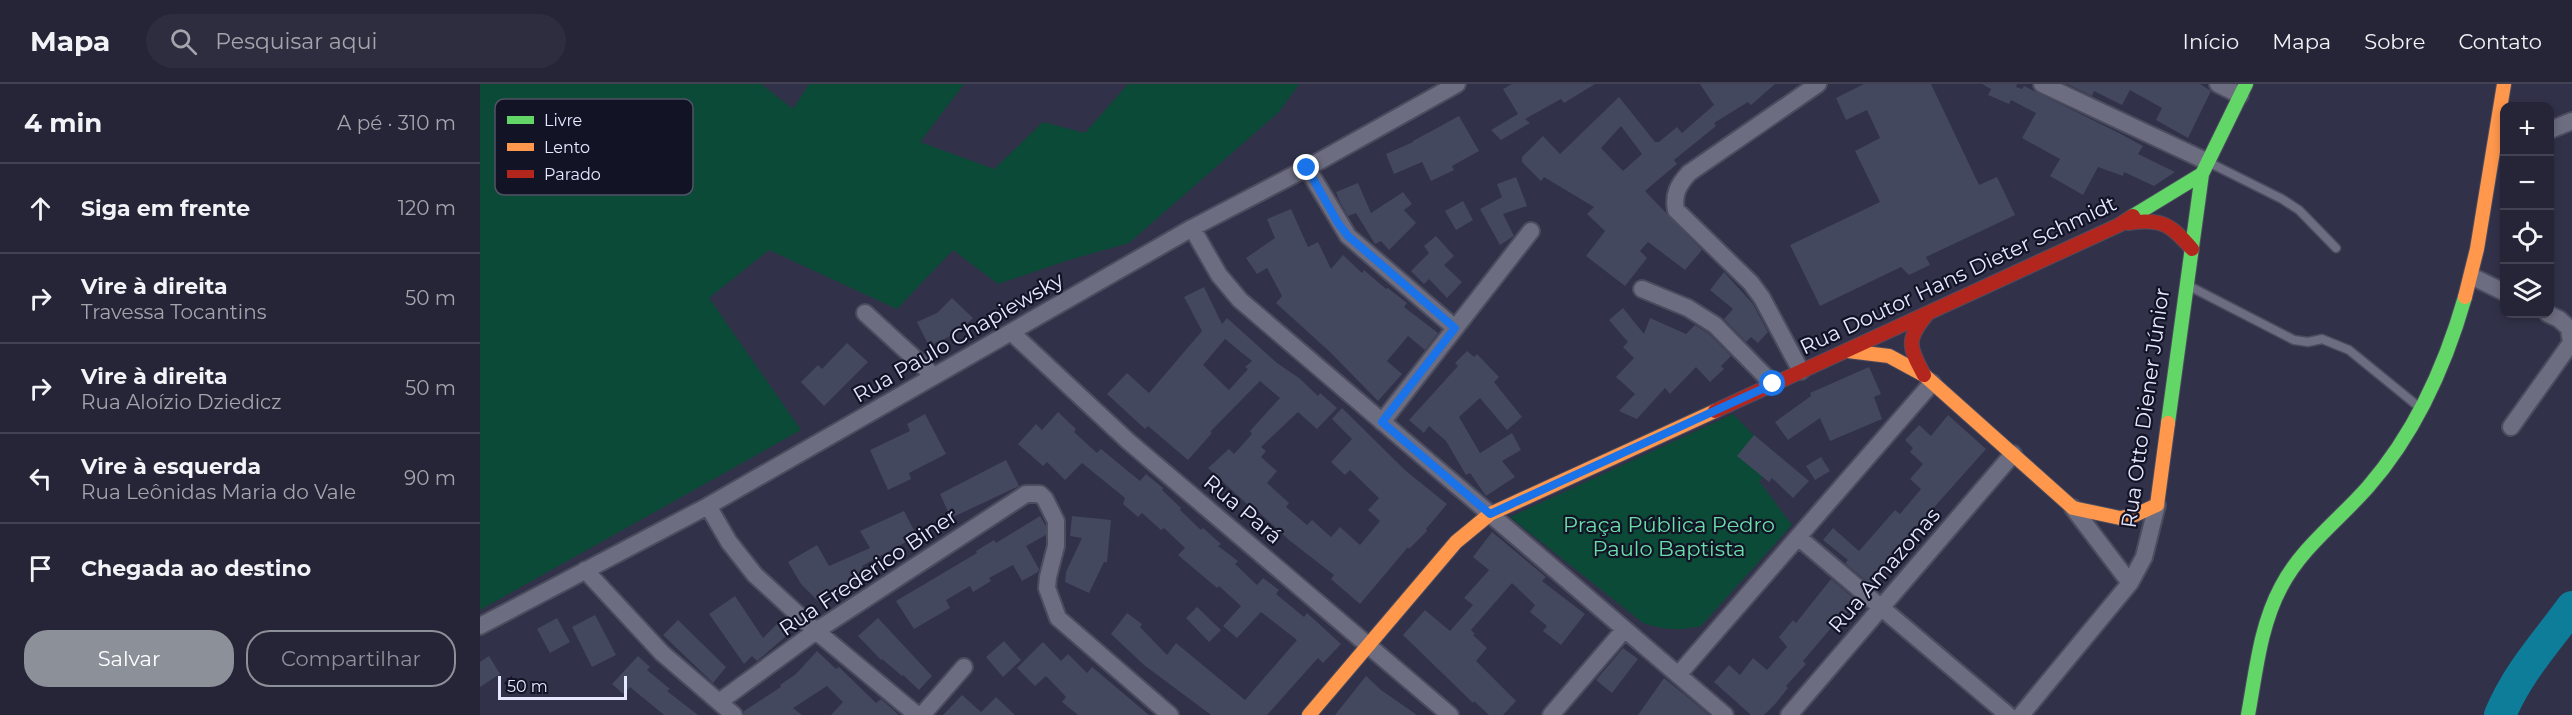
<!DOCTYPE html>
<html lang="pt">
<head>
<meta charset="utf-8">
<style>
  body { margin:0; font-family:Montserrat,sans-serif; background:#2d2d3f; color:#f1f3f6 }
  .controls { position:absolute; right:18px; top:18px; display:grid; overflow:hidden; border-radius:12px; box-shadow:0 3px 9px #0003 }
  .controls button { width:54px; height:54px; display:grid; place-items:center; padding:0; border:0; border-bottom:2px solid #424252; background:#252537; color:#f1f3f6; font:30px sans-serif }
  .scale { position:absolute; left:18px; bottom:15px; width:129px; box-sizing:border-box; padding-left:6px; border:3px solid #e6e8ff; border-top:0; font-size:16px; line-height:21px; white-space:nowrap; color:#e6e8ff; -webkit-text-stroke:4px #131326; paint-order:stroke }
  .stop { position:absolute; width:18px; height:18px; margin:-14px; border:4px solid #1a73e8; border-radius:50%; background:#fff }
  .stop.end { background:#1a73e8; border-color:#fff; box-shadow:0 2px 6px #0008 }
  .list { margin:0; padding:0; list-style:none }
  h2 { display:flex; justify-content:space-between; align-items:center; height:78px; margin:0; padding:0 24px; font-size:26px }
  h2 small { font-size:20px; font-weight:400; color:#a3a5ad }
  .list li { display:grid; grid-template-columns:39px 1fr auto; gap:18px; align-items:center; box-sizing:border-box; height:90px; padding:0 24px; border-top:2px solid #424252 }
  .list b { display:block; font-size:22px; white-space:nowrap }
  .list p { margin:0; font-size:20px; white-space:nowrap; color:#a3a5ad }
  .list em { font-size:20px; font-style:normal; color:#a3a5ad }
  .actions { display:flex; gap:12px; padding:18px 24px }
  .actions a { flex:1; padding:14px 0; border:2px solid #8c9099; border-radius:24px; text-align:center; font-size:21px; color:#8c9099 }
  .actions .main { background:#8c9099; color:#fff }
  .icon { flex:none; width:33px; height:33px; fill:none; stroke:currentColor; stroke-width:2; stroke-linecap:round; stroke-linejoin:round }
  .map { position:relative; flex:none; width:2092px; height:631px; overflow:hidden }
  header { display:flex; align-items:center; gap:36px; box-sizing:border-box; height:84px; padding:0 30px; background:#252537; border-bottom:2px solid #424252 }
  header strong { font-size:28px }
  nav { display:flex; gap:33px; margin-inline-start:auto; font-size:21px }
  .search { width:420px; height:54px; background:#2d2d3f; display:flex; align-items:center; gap:15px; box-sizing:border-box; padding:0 21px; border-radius:33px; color:#a3a5ad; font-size:22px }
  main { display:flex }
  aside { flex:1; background:#252537 }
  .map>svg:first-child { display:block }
</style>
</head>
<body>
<header>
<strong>Mapa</strong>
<div class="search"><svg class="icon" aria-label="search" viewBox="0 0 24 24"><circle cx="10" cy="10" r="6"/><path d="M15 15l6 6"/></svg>Pesquisar aqui</div>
<nav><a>Início</a><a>Mapa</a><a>Sobre</a><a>Contato</a></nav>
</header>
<main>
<aside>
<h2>4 min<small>A pé · 310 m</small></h2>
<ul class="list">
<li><svg class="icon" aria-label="ahead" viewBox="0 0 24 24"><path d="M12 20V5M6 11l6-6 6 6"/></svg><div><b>Siga em frente</b></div><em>120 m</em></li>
<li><svg class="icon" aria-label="right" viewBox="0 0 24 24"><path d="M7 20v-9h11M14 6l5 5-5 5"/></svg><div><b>Vire à direita</b><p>Travessa Tocantins</p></div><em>50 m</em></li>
<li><svg class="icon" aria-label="right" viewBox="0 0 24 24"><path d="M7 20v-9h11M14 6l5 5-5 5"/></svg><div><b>Vire à direita</b><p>Rua Aloízio Dziedicz</p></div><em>50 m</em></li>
<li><svg class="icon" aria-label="left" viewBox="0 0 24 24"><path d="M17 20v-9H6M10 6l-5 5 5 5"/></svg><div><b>Vire à esquerda</b><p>Rua Leônidas Maria do Vale</p></div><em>90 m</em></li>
<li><svg class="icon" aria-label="arrive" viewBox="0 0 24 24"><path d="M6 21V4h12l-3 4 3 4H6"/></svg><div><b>Chegada ao destino</b></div></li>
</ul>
<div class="actions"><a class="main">Salvar</a><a>Compartilhar</a></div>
</aside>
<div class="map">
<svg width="2092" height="631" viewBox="0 0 2092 631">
  <rect width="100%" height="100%" fill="#313149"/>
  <!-- green -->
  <path fill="#0b4a36" d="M0,0h281l32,25 16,-25h155l-44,58 74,27 49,-47 42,11 43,-49h171l-20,28 -150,131 -60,17 -71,24 -45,-34 -56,59 -128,-59 -60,48 92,132 -321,180z
    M1253,330l45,46 -19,21 33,44 -91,101c-21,5 -37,4 -58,-3l-133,-106z"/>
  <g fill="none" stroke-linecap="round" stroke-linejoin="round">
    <!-- river -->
    <path stroke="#0e7d9a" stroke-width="32" d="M2020,631c18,-43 45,-71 72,-108"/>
  </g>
  <!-- building -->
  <path fill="#43485e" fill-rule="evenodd" d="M1032,0h83l-31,19 -3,-4 -36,20 5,4 -29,17 -10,-10 27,-16 -15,-25z
    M1220,0h75l-24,21 -3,-3 -34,21 2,3 -42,34 3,4 -32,27 57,59 -17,20 -37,-28 -8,9 7,7 -22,28 -39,-30 19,-25 -18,-17 7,-7 -50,-30 -3,4 -19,-19v-5l21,-21 17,18 59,-57 36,45h4l18,-15 5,6 32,-28zM1141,42l21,28 -19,17 -22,-23z
    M1384,0h67l48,101 18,-8 18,38 -89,42 4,8 -21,10 -8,-8 -81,39 -30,-61 90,-43 -25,-51 25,-13 -13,-28 -21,10 -10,-22z
    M1502,0h35l-1,3 6,2 2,-3 95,47 24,13 -5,8 37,18 -21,14 -30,-14 -1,4 -25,-9 -15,28 -33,-19 10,-17 -38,-21 14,-25 -25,-13 -2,4 -21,-9 3,-6z
    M1587,0h133l11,7 -23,47 -32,-18 6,-12 -32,-18 -8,15 -28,-14 -2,5z
    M979,32l20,35 -27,15 2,4 -23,11 -9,-19 -28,12 -8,-20 27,-12v-1z
    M1036,93l11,29 -24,8 11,22 -14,9 -20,-36 22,-12 -5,-13z
    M878,99l13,30 32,-21 9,12 -8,6 12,13 -27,27 -8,-9 -6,3 -19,-31 -8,3 -8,-14 -4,-10z
    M983,117l10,19 -17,10 -11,-19z
    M811,125l17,38 10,-5 13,27 12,-14 19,18 2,-3 22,19 2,-1 19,15 -3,4 34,26 -13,17 -17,-14 -21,25 15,13 -24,27 -47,-48 -55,-50 6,-7 -15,-28 -10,6 -11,-16 29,-20 -8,-19z
    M956,152l18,20 -10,9 18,17 -15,16 -18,-19 -5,5 -13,-13 18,-18 -5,-7z
    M1244,188l29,32 15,28 -10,11 -7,-6 -5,5 -22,-23 9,-10 -23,-19z
    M724,203l18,37 5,-6 50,45 22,15 19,18 2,-3 17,15 -20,21 -19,-17 -37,35 5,4 -5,6 16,14 -10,12 22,20 -3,4 21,18 5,-5 19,17 9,-10 20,18 20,-24 -12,-11 11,-12 -29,-28 -5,5 -14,-13 21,-23 -20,-20 10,-11 64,63 41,33 -21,25 1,2 -18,18 -1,-2 -48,57 -29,-25 3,-4 -45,-35 -39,-36 -2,1 -40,-37 21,-19 5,5 18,-20 -2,-3 30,-33 -20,-17 -50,51 2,1 -24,27 -40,-34 -3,3 -38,-35 20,-21 22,20 53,-62 -18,-34zM745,255l27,22 -7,6 3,2 -19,21 -26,-25z
    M472,214l21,20 -14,14 -30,14 -12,-24 20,-9z
    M1143,224l21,26 6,-16 36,16 9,-9 13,8 23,23 -10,10 3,3 -14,13 -14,-15 -26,27 -5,-6 -28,31 -18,-8 16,-17 -19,-17 18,-19 -11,-11 5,-5 -19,-22z
    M367,259l21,19 -44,44 -23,-24 17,-17 4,4z
    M987,267l7,6 3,-3 22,23 -5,5 28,35 -15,13 -27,-32 -21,19 21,36 32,-20 9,17 -19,11 13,16 -29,19 -16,-23 -4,2 -20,-34 -17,-15 -5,7 -15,-13 49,-54 -3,-3z
    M1389,283l12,27 -7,3 8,22 -52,22 -10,-23 -32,22 -13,-18 36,-26 -1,-3z
    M578,328l18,17 -2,3 23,21 4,-4 39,32 6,-7 17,14 -1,2 19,18 -1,2 21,20 2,-2 18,16 -3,2 20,15 -3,3 22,21 6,-7 16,12 -3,4 28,23 3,-4 34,31 -18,19 -5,-5 -51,57h-56l-67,-50 -33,-31 16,-21 15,11 -2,3 27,28 9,-12 69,57 52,-60 -36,-28 -24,26 -14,-12 18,-20 -22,-20 -2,2 -39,-33 7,-7 -21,-20 -3,2 -19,-17 -4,4 -15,-13 2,-6 -43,-35 -17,17 -18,-18 -4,4 -25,-22 18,-20 6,6z
    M445,330l21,40 -37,19 2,6 -23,11 -18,-40 40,-19 -3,-7z
    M1468,331l38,34 -65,73 -22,26 3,3 -31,34 -26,-22 3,-3 -25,-20 10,-12 26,23 36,-41 5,4 21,-25 -11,-10 13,-15 -13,-12 3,-4 -8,-8 14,-15 12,11z
    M1274,351l55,46 -16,17 -21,-20 -3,4 -32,-26z
    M1341,373l9,14 -15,9 -9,-14z
    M526,376l13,26 -68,32 -11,-24z
    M424,427l13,25 -55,30 4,10 -15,6 -27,25 -23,-23 -13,-22 29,-17 12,21 41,-18 -10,-17z
    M560,432l6,10v9l-20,11 13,23 -1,3 -16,9 -9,-16 -24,13 2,3 -18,11 -3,-6 -24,14 4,8 -36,21 -18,-28 81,-48 -1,-2 18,-11 2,3z
    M592,432l39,4 -4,42h-3l-15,31 -24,-11 1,-10 16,-34 -12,-2z
    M1012,448l54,45 -4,4 43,33 -24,31 -18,-14 4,-5 -17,-14 5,-7 -23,-22 -41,47 4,4 -2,1 14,13 -11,13 40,40 -13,14h-14l-15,-14 -1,2 -70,-68 22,-25 25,21 23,-26 -9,-7 25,-28 -16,-13z
    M1351,495l25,21v3l-18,19 -1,-1 -34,40 3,3 -20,22 2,2 -12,15 -12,12h-13l-37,-33 15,-17 11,10 13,-17 14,12 20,-23 -8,-10 14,-17 3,3z
    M255,512l28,42 17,-17 11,11 -34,29 -5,-5 -8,8 -35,-50z
    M717,523l24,23 -12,12 -23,-24z
    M115,531l21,40 -24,12 -20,-40z
    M77,534l13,24 -20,11 -13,-24z
    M398,534l54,58 -13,14 -16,-15 -1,1 -20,-17 -1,1 -23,-24z
    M198,536l48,47 -13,16 -50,-48z
    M524,557l17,19 -18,17 -17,-20z
    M563,558l18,19 7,-7 19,19 5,-6 57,48h-71l-16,-13 4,-5 -20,-21 -11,10 -18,-18z
    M1143,564l15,11 -26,34 -16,-13z
    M337,567l19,18 3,-2 37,36 5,-4 18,16h-68l12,-13 -16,-16 -34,22 9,7h-58v-4l37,-24 -1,-2 16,-11z
    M9,572l11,18 -20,13v-25z
    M158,572l12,11 -3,3 23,19 -3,2 31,24h-34l-34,-28 -7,7 -11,-10z
    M886,592l15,14 36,25h-82z
    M1184,594l25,20 20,17h-71z
    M482,611l19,17 15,-15 19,18h-72z"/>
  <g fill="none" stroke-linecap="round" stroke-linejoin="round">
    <!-- lane casing -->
    <g stroke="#4c4c5f" stroke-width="11">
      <path id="lane" d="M1728,78l74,37 17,11 37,38
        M1709,202l105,54 14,2 14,-3 27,11 70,57"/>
    </g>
    <!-- street casing -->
    <g stroke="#4c4c5f" stroke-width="20">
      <path id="street" d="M1562,0l166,78
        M1738,0l22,11
        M2070,46l22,-9
        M827,84l41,68 107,92
        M712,144l27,47 21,25 485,415
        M1993,193l31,15
        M1162,205l46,19 27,17 58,59
        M385,229l69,63
        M531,248l117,109 322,274
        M1321,287l-39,-73 -11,-15 -75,-73c-3,-15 2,-25 13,-37l129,-89
        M902,338l149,-191
        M2031,343l60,-84 -2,-15 -10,-9 -11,-5
        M228,422l21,36 26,33 61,56 101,84
        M1593,424l57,75
        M1318,453l210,178
        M105,486l77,83 72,62
        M0,542l228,-120 484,-278 115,-60 150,-84
        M1198,591l254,-292
        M239,618l97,-71 210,-137h14l5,5 11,22v25l-8,31 -1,11 11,30 112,97
        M442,631l42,-48
        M1071,631l73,-85
        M1309,631l224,-261
        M1541,631l109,-132 14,-26 13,-52"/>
    </g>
    <!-- fast casing -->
    <g stroke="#4c4c5f" stroke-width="16">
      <path id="fast" d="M1653,132l69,-42 44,-90
        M1688,339l34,-249
        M1768,631c8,-43 12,-89 33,-128 20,-39 58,-67 87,-100 48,-55 77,-120 97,-190"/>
    </g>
    <!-- slow casing -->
    <g stroke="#4c4c5f" stroke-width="16">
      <path id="slow" d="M1985,213l12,-48 27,-165
        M1368,267l41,5 35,19 149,133 47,10 15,-3 22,-10 11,-82
        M829,631l147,-173 34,-28 225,-103"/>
    </g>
    <!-- jam casing -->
    <g stroke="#4c4c5f" stroke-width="16">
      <path id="jam" d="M1648,139c34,-5 42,1 64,26
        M1444,291c-16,-29 -18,-36 4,-62
        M1235,327l404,-186 14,-9"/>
    </g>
    <!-- lane -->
    <use href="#lane" stroke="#6c6d80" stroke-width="8"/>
    <!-- street -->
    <use href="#street" stroke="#6c6d80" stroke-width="16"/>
    <!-- fast -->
    <use href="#fast" stroke="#63d668" stroke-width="14"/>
    <!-- slow -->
    <use href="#slow" stroke="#ff974d" stroke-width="14"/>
    <!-- jam -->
    <use href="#jam" stroke="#b3261e" stroke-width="14"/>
  </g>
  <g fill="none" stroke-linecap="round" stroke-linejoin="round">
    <!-- route -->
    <path stroke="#1a73e8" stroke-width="8" d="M827,84l31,55 10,13 107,92 -73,94 108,92 283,-130"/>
  </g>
  <g text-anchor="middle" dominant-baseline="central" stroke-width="4.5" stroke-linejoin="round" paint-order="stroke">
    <!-- street labels -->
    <g font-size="21" fill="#e6e8ff" stroke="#131326">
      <text transform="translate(1478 191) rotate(-25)">Rua Doutor Hans Dieter Schmidt</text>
      <text transform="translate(478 253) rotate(-30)">Rua Paulo Chapiewsky</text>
      <text transform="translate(1665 324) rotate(-82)">Rua Otto Diener Júnior</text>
      <text transform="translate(763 425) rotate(40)">Rua Pará</text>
      <text transform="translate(1404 486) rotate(-49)">Rua Amazonas</text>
      <text transform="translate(388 488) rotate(-34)">Rua Frederico Biner</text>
    </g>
    <!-- park labels -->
    <g font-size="21" fill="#69dea8" stroke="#131326">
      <text x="1189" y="440">Praça Pública Pedro<tspan x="1189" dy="24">Paulo Baptista</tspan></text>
    </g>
  </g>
  <!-- legend -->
  <rect x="15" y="15" width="198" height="96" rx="9" fill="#131326" stroke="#525367" stroke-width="1.5"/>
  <rect x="27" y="32" width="27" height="8" fill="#63d668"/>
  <rect x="27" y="59" width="27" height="8" fill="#ff974d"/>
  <rect x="27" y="86" width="27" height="8" fill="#b3261e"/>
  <g font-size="16" fill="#e6e8ff">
    <text x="64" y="42">Livre</text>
    <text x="64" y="69">Lento</text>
    <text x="64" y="96">Parado</text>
  </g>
</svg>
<div class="controls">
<button>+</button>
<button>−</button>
<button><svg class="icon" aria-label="locate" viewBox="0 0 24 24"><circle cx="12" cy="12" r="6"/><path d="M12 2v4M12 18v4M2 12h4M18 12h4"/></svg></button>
<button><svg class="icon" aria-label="layers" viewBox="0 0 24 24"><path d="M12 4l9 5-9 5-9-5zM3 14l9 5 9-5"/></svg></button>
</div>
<div class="scale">50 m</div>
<div class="stop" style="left:1293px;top:300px"></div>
<div class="stop end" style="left:827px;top:84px"></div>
</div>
</main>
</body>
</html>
